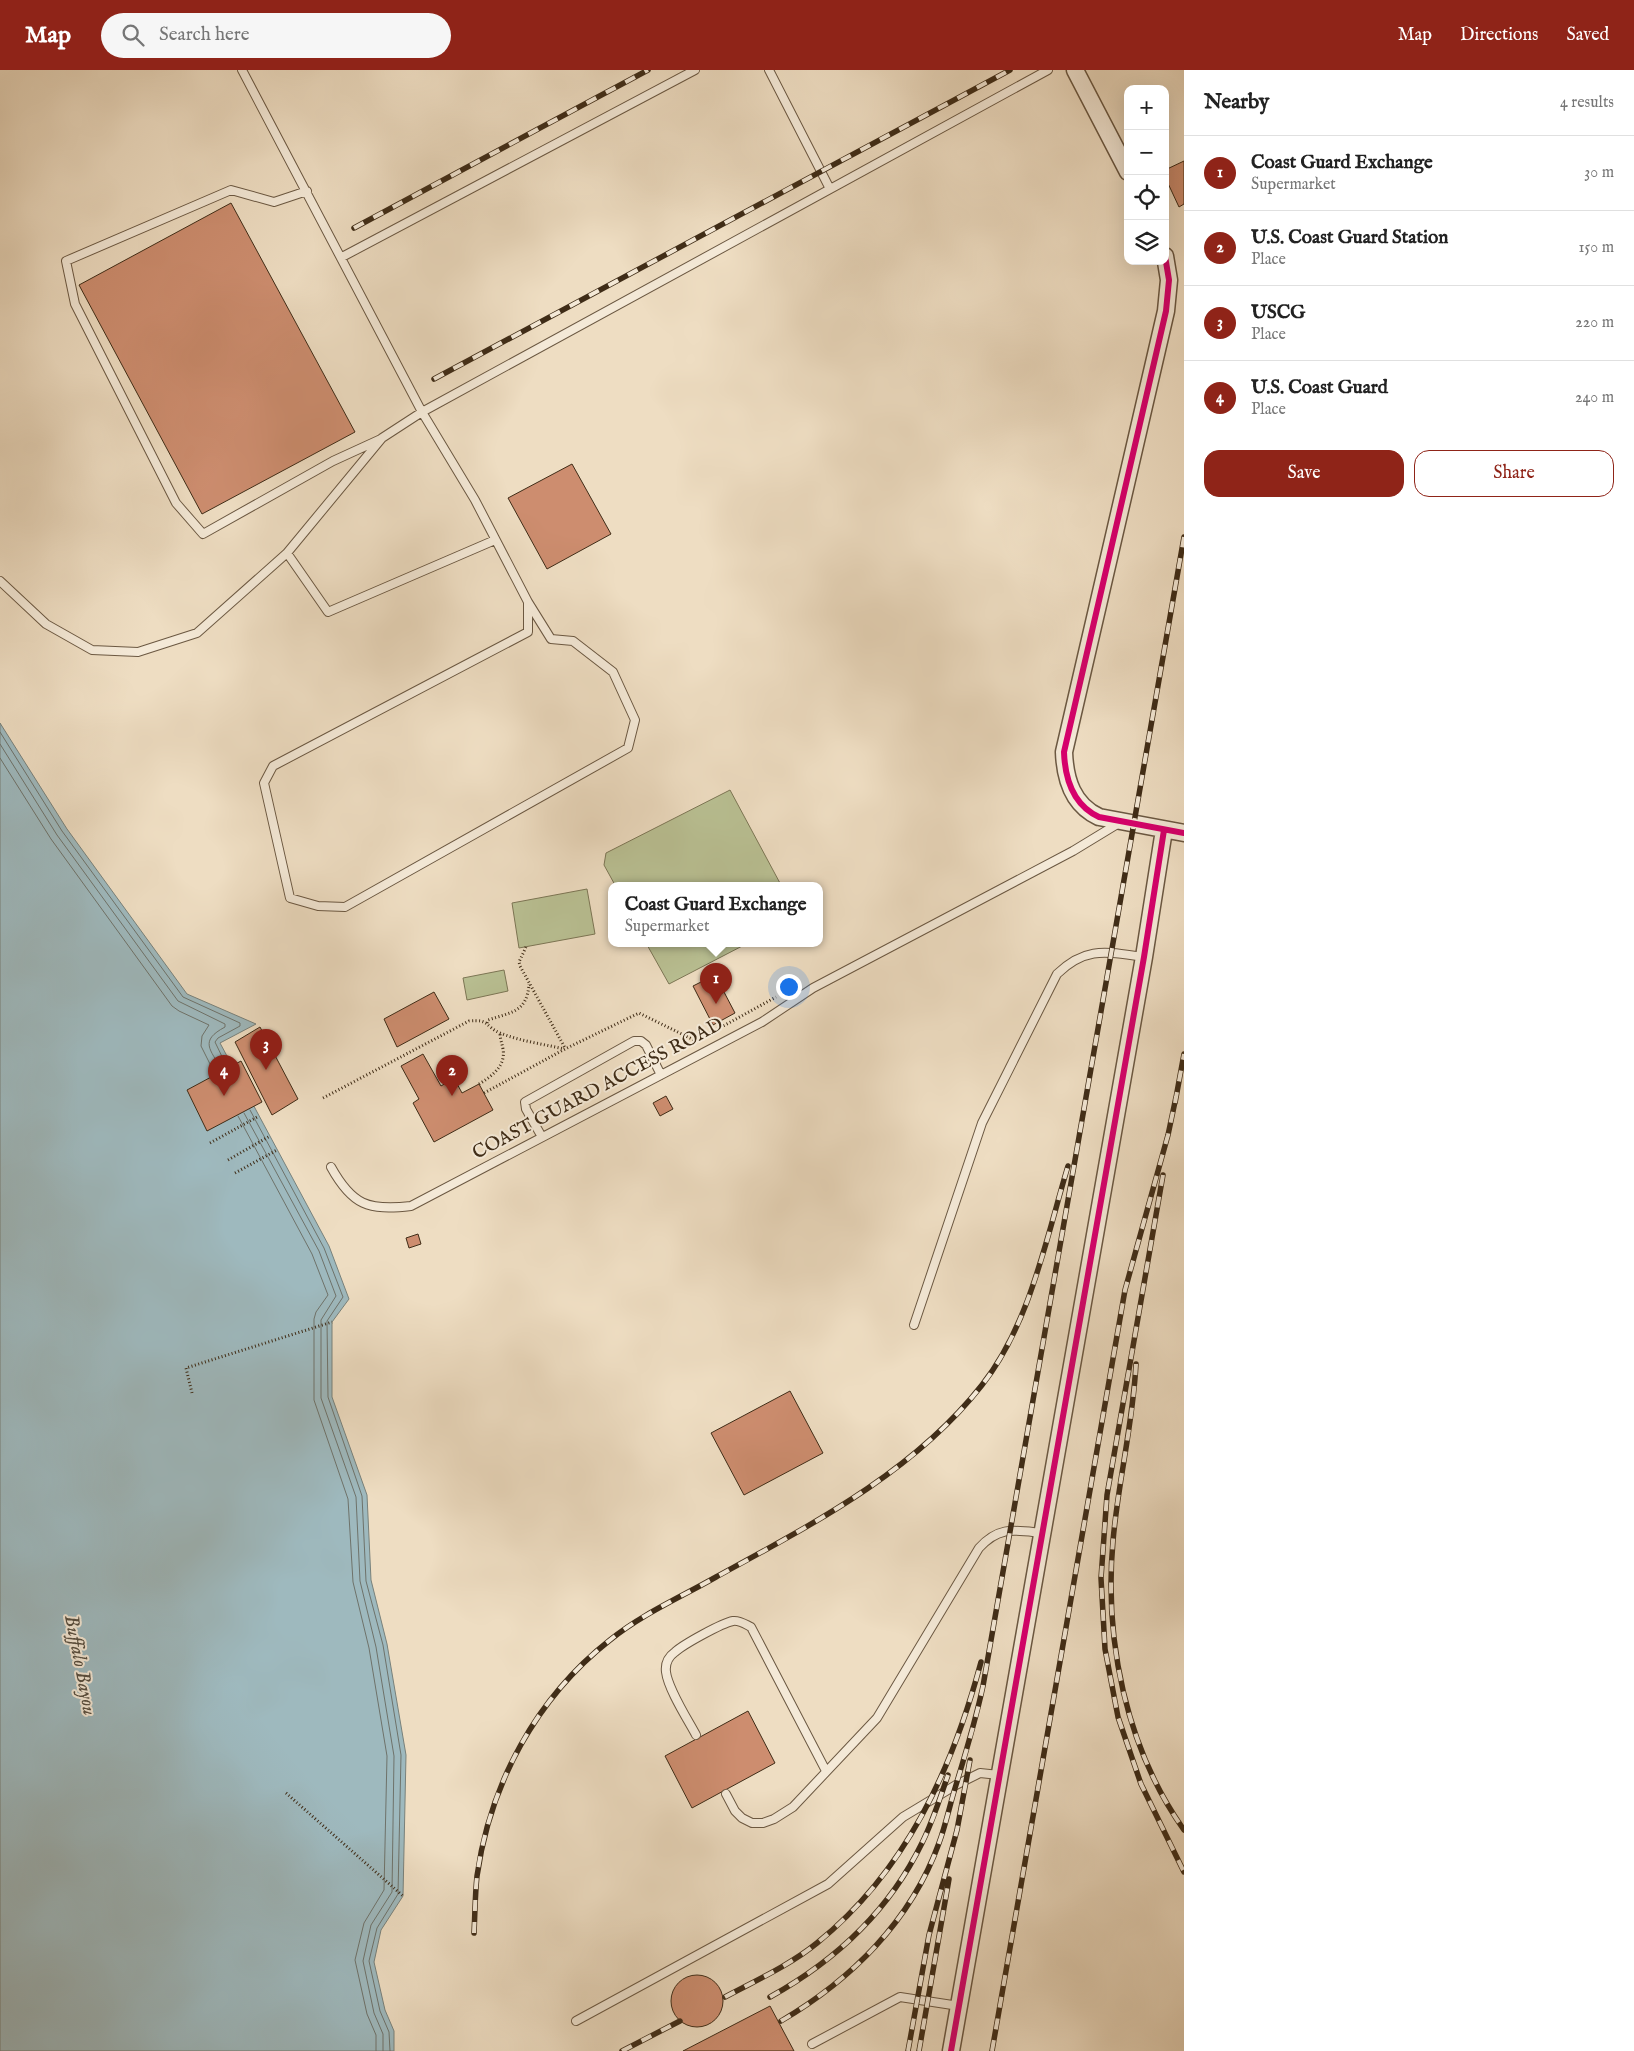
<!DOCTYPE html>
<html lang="en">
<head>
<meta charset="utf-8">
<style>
  body { margin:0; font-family:"IM FELL English",serif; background:#f6f6f6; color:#222 }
  .controls { position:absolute; right:15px; top:15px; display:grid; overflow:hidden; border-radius:10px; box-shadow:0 5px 20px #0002 }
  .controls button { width:45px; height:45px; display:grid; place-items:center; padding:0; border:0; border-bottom:1px solid #e0e0e0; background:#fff; color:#222; font:25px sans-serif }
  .you { position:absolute; left:788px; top:916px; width:18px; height:18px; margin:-12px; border:4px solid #fff; border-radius:50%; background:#1a73e8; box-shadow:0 0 0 8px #1a73e833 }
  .badge { display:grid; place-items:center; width:32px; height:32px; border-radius:50%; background:#8f2418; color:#fff; font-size:16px; font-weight:700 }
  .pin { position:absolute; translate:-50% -41px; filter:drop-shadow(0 1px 2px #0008) }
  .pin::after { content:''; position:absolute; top:26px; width:18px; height:15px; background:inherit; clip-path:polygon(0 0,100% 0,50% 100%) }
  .popup { position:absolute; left:608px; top:812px; width:215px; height:65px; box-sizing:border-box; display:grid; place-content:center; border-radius:10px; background:#fff; filter:drop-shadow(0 1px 4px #0005); font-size:16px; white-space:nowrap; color:#767676 }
  .popup b { font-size:19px; color:#222 }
  .popup::after { content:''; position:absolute; left:50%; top:100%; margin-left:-10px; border:10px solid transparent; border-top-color:#fff }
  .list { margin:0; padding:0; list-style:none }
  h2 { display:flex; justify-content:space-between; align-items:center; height:65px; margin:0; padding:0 20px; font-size:21px }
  h2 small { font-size:16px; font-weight:400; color:#767676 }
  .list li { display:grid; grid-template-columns:32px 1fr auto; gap:15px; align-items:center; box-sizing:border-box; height:75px; padding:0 20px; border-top:1px solid #e0e0e0 }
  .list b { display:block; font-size:19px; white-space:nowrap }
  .list p { margin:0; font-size:16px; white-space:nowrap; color:#767676 }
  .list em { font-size:16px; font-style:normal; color:#767676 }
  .actions { display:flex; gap:10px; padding:15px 20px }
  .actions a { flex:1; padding:11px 0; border:1px solid #8f2418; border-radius:15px; text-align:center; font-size:18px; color:#8f2418 }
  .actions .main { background:#8f2418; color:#fff }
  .icon { flex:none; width:28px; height:28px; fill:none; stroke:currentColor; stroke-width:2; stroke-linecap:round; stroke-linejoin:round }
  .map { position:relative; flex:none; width:1184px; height:1981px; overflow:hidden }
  header { display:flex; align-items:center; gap:30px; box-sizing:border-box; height:70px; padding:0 25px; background:#8f2418; color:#fff }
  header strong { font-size:24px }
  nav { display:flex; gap:28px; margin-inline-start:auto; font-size:18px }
  .search { width:350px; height:45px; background:#f6f6f6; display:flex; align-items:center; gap:12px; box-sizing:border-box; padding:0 18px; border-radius:28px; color:#767676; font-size:19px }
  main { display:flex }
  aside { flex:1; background:#fff }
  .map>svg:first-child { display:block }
</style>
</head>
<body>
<header>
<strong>Map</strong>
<div class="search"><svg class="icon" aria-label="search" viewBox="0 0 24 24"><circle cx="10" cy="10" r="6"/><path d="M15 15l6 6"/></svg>Search here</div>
<nav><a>Map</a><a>Directions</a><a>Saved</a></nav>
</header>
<main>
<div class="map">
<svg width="1184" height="1981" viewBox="0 0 1184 1981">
  <rect width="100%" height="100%" fill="#eeddc2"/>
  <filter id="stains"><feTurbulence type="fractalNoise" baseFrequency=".004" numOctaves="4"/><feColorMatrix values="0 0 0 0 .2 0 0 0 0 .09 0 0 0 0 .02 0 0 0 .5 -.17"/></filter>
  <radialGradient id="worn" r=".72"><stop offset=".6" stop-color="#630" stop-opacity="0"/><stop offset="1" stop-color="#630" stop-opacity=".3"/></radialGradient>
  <!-- green -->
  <path fill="#b9c093" stroke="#7c7655" d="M730,720l51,95h-166l-11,-20 2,-12z
    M587,819l8,45 -76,14 -7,-45z
    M646,873h102l-79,41z
    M504,900l4,21 -41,9 -4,-22z"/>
  <!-- water -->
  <path fill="#9eb9be" stroke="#78817b" d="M0,653l67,106 120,165 69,30 -36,19 109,203 20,53 -17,23v75l35,98 4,85 16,64 19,111 -3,141 -22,34 -7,32 11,48 9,21v20h-394z"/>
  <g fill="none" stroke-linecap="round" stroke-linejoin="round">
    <!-- shore -->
    <path stroke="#6e726a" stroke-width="1" d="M0,662l62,99 121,166 57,26v3l-22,12 -3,4 12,25
      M0,674l57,91 121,166 47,23v3c-26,14 -15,22 -3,43
      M0,688l51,81 121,167 7,5 30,14 -7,11 -1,10 14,28
      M250,1040l74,138 19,49 -16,24 1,76 34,99 4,85 17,64 18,110 -3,139 -21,34 -8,33 11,50 9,21 1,19
      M244,1043l75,138 17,45 -15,24v78l35,99 4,84 16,66 18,109 -2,136 -21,33 -8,36 11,52 9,21v17
      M238,1046l74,138 16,41 -12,17 -2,7v81l34,99 5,83 16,66 18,108 -3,134 -20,33 -9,37 12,54 9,21v16"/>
  </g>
  <!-- building -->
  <path fill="#cd8d6f" stroke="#3f2c17" d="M1184,91v43l-5,3 -14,-30v-7z
    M231,133l124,229 -153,82 -123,-229z
    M572,394l39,70 -64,35 -39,-71z
    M709,908l9,18 6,-4 11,21 -22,12 -20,-39z
    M434,922l15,27 -52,28 -13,-28z
    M260,957l38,72 -26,16 -37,-73z
    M423,984l18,32 13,-8 8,15 17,-9 14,26 -59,32 -21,-39 6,-4 -18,-33z
    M241,991l21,41 -55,29 -20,-41z
    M666,1026l7,13 -13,7 -7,-13z
    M418,1164l3,10 -12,4 -3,-10z
    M790,1321l33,62 -79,42 -33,-62z
    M748,1641l27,52 -83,45 -27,-52z
    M671 1931a26 26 0 1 1 52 0a26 26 0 1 1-52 0Z
    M770,1936l24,45h-111z"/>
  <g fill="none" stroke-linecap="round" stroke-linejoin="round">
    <!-- lane casing -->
    <g stroke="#6b5842" stroke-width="10">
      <path id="lane" d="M242,0l180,342 53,88 53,102v30l-255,134 -9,17 26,115 28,8 27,1 283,-159 7,-28 -22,-48 -40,-31 -22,-2 -23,-37
        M769,0l61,119
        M307,121l-33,11 -43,-12 -165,71 9,43 101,199 27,31 130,-73 48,-22
        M342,187l353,-187
        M287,483l41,59 167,-72
        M0,511l46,43 46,26 46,2 59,-19 90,-80 95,-115 40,-26 626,-342
        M542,1067l-16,-28 -1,-7 109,-61h7l5,4 15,30
        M331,1097c21,38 37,44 80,39l351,-184 51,-34 260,-137 46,-28
        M914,1255l68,-202 75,-149c29,-28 49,-22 87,-17
        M696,1665c-8,-15 -28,-46 -30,-63 -1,-8 2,-15 9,-20 9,-8 47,-29 58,-31 6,-1 12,3 18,6l75,144
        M726,1724l9,17 7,7 10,5h11l11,-4 19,-12 84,-89 102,-170c20,-22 35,-18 62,-15
        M576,1951l252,-137 75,-67 53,-32 24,-12 19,2
        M812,1974l88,-47 59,9"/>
    </g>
    <!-- street casing -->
    <g stroke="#6b5842" stroke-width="19">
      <path id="street" d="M1075,0l53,102
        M1165,186l4,24 -3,31 -102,441c1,28 9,53 35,65l85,16
        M951,1981l193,-1094 20,-127"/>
    </g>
    <!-- path -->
    <path stroke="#3f2c17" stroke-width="3" stroke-dasharray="1 2.5" stroke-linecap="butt" d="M526,877l-7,15 1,4 45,82
      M487,953l1,-3c24,-8 39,-8 41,-36
      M479,1014c13,-8 27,-18 24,-35 -1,-6 -3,-10 -3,-16
      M484,1023l81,-44 74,-36 57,28 80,-44
      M323,1028l146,-77c21,-2 15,5 31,12 20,8 43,11 64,16
      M210,1073l49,-27
      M228,1090l42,-24
      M235,1103l42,-23
      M192,1323l-6,-25 146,-46
      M286,1723l117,103"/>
    <!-- lane -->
    <use href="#lane" stroke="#f4e9d7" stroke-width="8"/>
    <!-- street -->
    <use href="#street" stroke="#f4e9d7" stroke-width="16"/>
    <!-- rail casing -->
    <g stroke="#3f2c17" stroke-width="5.5">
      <path id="rail" d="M354,158l294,-158
        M434,309l576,-309
        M1175,1033l9,-49
        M1163,1105l-56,320 -6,83 4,71 13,68 23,67 43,88
        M1136,1294c-3,60 -18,118 -23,177 -9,99 13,207 71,289
        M474,1863c1,-19 1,-38 3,-57 13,-92 59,-178 133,-236 32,-26 71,-43 106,-63 95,-52 198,-105 266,-192 48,-61 64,-146 86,-219
        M725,1927c32,-17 65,-32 92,-54 89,-72 135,-173 164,-281
        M770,1927c65,-36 119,-86 152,-154 11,-22 18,-45 26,-68
        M781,1951c70,-41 130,-100 158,-178 7,-19 11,-39 17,-58 10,-33 20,-66 27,-99l201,-1149
        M622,1981l58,-30
        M908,1981l21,-116 28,-105 13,-70
        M919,1981l30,-172
        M992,1981l133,-761 43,-155 8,-38"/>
    </g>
    <!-- rail -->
    <use href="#rail" stroke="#f4e9d7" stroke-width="4" stroke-dasharray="11" stroke-linecap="butt"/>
    <!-- cycleway casing -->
    <g stroke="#f4e9d7" stroke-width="9">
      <path id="cycleway" d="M1165,186l4,24 -3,31 -102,441c1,28 9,53 35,65l85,16
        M951,1981l193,-1094 20,-127"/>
    </g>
    <!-- cycleway -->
    <use href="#cycleway" stroke="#d6006c" stroke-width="6"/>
  </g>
  <g text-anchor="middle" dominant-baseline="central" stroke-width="4" stroke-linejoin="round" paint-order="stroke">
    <!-- street labels -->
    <g font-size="19" fill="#3f2c17" stroke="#f4e9d7">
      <text transform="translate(598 1019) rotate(-28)">COAST GUARD ACCESS ROAD</text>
    </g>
    <!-- water labels -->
    <g font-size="20" font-style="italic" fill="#574f41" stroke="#f4e9d7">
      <text transform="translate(80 1595) rotate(79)">Buffalo Bayou</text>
    </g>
  </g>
  <rect width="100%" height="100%" filter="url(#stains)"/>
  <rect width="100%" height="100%" fill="url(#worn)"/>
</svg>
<div class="controls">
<button>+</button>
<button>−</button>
<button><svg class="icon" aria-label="locate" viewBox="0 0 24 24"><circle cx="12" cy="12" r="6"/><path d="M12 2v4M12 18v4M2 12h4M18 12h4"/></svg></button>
<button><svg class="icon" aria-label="layers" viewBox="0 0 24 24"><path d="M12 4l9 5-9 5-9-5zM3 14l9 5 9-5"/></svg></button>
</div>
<div class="you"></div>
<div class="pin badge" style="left:716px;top:934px">1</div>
<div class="popup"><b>Coast Guard Exchange</b>Supermarket</div>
<div class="pin badge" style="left:452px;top:1026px">2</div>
<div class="pin badge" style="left:266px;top:1000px">3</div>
<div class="pin badge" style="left:224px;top:1026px">4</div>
</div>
<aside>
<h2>Nearby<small>4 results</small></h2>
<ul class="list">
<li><span class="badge">1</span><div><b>Coast Guard Exchange</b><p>Supermarket</p></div><em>30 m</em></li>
<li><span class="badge">2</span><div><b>U.S. Coast Guard Station</b><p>Place</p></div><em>150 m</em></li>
<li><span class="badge">3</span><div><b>USCG</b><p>Place</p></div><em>220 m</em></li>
<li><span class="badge">4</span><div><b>U.S. Coast Guard</b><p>Place</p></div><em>240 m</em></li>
</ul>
<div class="actions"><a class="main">Save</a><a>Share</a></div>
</aside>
</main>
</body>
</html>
